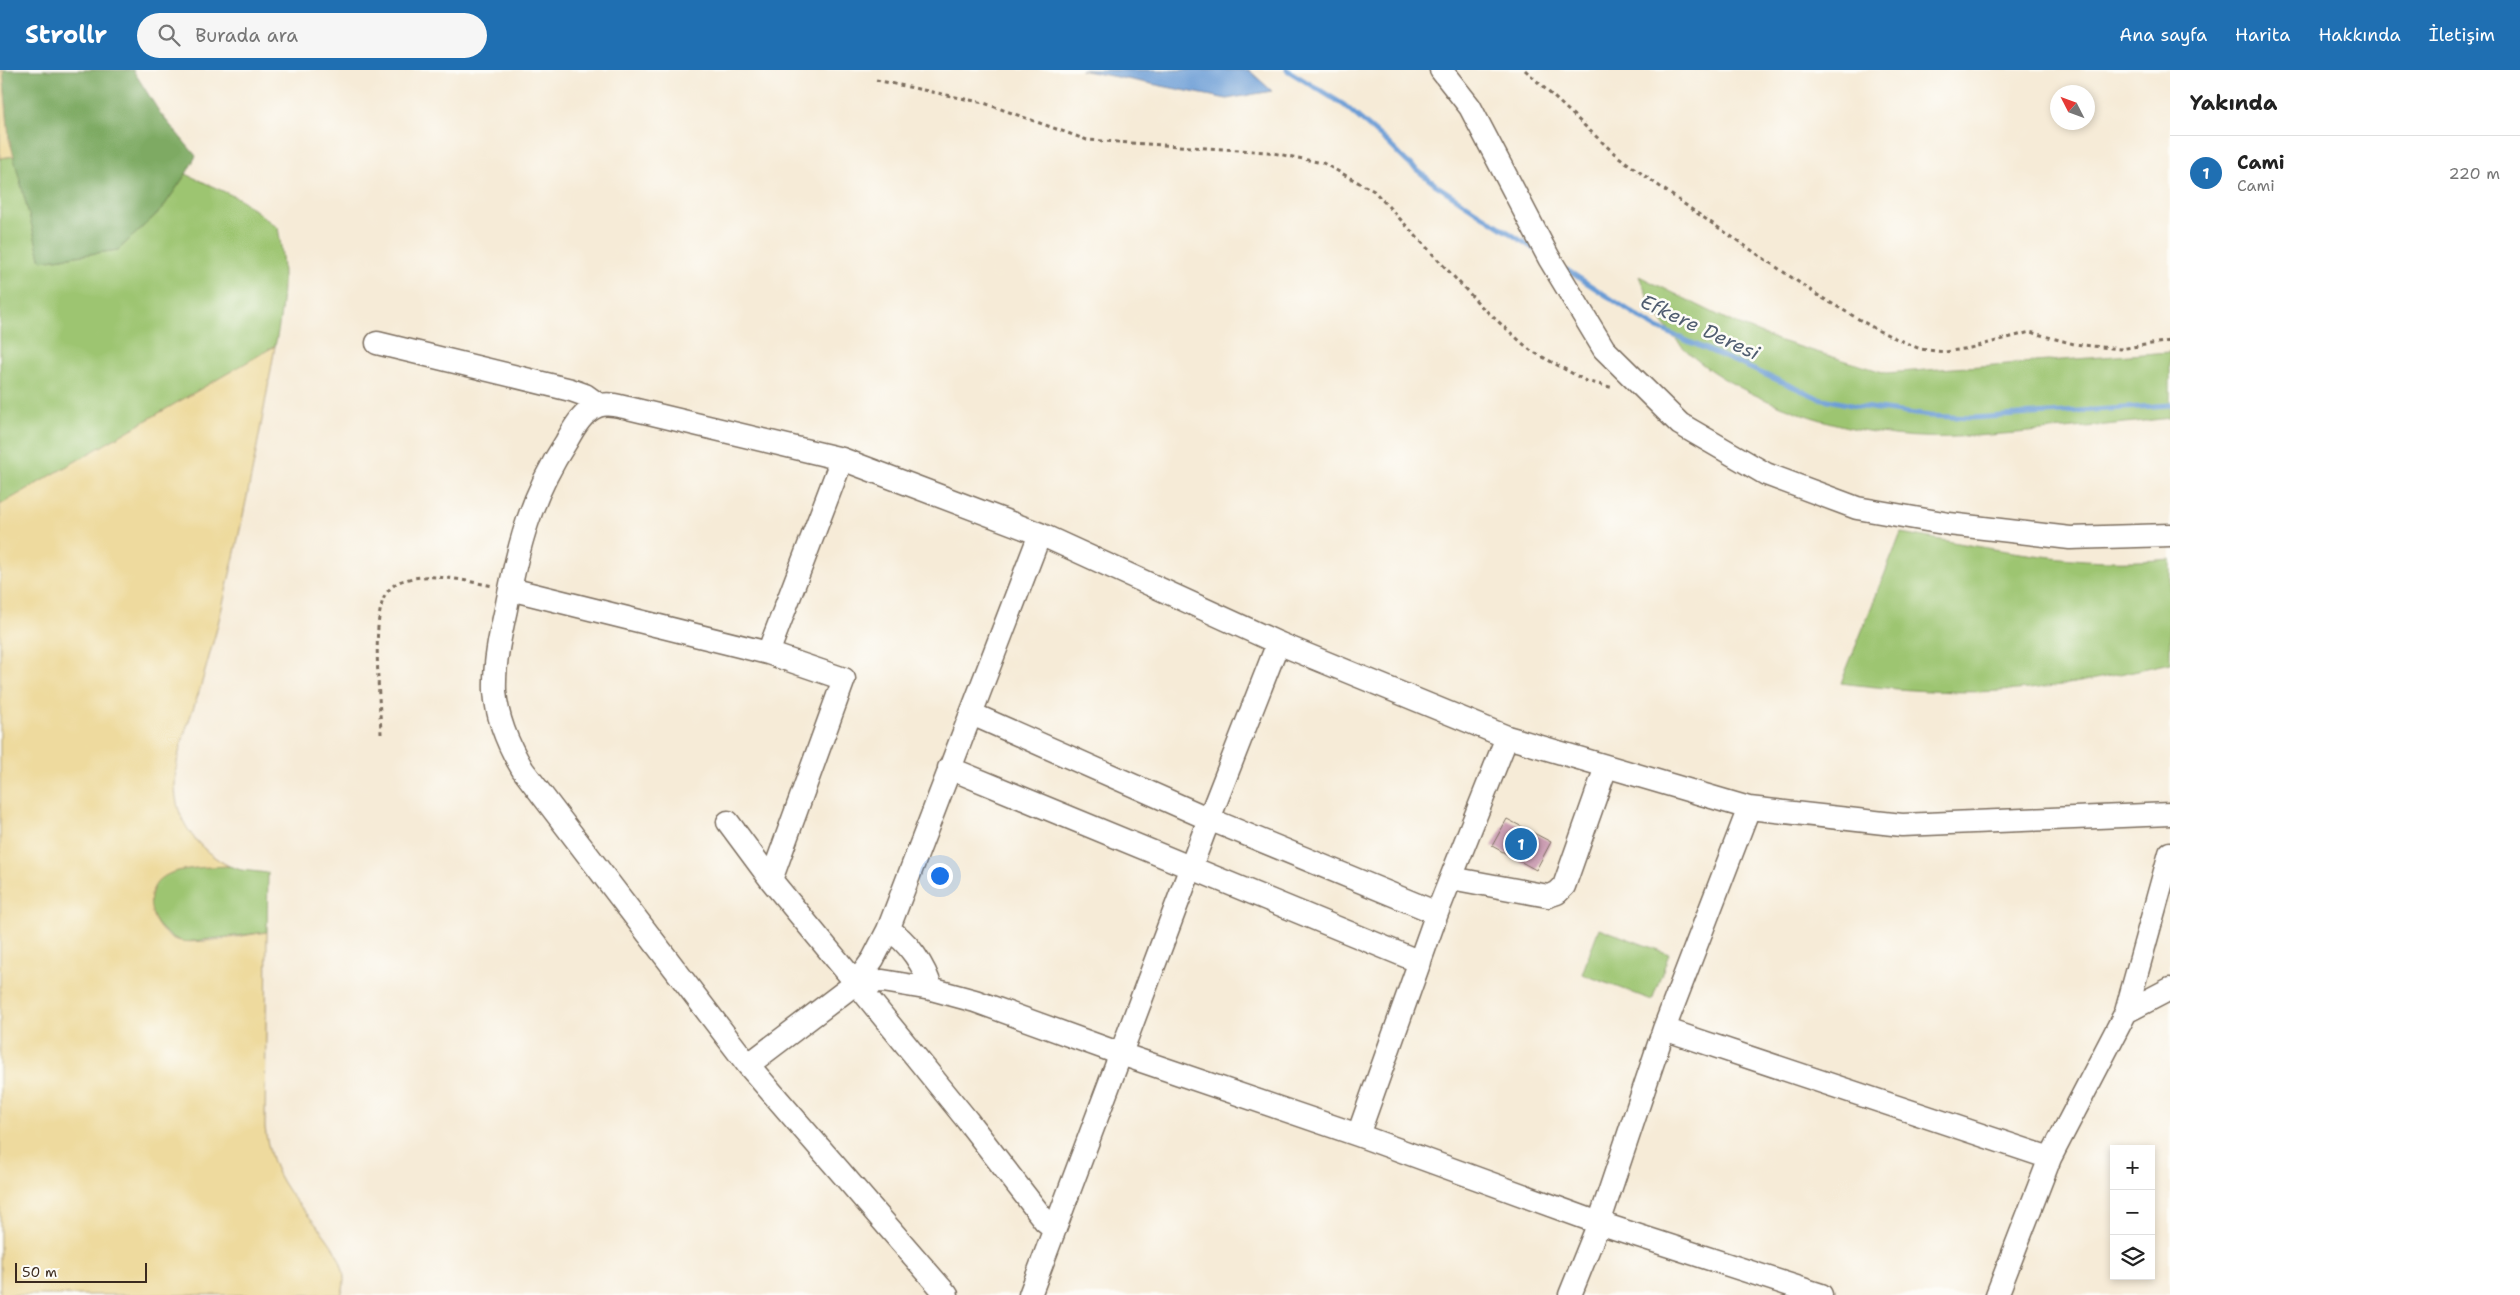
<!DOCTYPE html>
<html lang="tr">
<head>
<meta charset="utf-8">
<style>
  body { margin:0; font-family:"Shantell Sans",sans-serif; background:#f6f6f6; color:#222 }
  .controls { position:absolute; right:15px; bottom:15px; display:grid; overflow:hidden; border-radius:0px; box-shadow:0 2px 8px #0003 }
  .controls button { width:45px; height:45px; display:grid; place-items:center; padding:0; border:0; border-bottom:1px solid #e0e0e0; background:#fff; color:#222; font:25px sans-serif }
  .compass { position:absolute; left:2050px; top:15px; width:45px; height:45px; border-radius:50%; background:#fff; box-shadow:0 2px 8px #0003; rotate:312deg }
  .scale { position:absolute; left:15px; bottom:12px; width:132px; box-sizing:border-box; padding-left:5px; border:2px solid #3b2a1e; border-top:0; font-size:14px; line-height:18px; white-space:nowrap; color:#3b2a1e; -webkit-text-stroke:4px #fdfcf7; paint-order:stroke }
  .you { position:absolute; left:939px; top:805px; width:18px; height:18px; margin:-12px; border:4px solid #fff; border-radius:50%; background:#1a73e8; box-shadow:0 0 0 8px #1a73e833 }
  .badge { display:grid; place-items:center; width:32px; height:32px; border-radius:50%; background:#1f6fb2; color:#fff; font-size:16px; font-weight:700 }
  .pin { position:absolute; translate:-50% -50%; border:2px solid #fff; box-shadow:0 1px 5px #0006 }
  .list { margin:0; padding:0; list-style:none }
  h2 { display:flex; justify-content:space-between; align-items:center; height:65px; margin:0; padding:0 20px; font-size:21px }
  h2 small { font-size:16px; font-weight:400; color:#767676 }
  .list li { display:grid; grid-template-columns:32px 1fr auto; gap:15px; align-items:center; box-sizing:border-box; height:75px; padding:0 20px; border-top:1px solid #e0e0e0 }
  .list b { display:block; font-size:19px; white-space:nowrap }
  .list p { margin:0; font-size:16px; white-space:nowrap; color:#767676 }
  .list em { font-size:16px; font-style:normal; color:#767676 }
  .icon { flex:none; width:28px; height:28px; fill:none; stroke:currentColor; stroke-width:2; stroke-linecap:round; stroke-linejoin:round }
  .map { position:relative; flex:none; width:2170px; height:1225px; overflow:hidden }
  header { display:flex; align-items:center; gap:30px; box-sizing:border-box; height:70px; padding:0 25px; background:#1f6fb2; color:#fff }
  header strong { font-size:24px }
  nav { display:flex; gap:28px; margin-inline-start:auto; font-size:18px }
  .search { width:350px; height:45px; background:#f6f6f6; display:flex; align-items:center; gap:12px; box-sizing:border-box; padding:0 18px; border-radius:28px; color:#767676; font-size:19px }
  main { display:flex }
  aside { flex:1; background:#fff }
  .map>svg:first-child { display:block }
</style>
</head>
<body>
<header>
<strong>Strollr</strong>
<div class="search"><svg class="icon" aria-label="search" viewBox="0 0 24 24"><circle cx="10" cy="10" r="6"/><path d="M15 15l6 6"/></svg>Burada ara</div>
<nav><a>Ana sayfa</a><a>Harita</a><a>Hakkında</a><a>İletişim</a></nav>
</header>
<main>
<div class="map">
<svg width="2170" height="1225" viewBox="0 0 2170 1225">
  <rect width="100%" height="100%" fill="#fdfcf7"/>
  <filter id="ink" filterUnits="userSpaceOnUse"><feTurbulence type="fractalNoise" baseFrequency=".02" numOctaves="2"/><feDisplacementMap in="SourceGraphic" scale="10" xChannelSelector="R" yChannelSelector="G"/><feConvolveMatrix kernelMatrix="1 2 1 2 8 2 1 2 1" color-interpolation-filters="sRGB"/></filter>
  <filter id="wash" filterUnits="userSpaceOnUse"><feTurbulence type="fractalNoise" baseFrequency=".0096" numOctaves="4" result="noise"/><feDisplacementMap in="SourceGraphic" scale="20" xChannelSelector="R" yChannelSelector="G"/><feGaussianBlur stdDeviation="1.12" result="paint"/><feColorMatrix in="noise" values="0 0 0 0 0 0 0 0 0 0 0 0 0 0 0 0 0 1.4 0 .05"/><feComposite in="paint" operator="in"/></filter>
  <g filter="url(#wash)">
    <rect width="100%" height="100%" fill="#f6ebd7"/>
    <!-- green -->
    <path fill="#9dc571" stroke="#6c7848" d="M14,86l27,105 77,-11 44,-41 24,-35 54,25 38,29c8,40 6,78 -3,118l-275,159v-347z
      M1639,206l91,45 47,19 109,33 284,-21v66c-51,6 -103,11 -154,15 -41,3 -81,7 -121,2 -46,-5 -90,-18 -131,-36 -63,-28 -100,-58 -125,-123z
      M1901,463c89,15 178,35 269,26v104c-39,8 -77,18 -116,23 -72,10 -142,6 -213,-3z
      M229,796l12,4 27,3 -1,59 -82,10c-30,-7 -52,-47 -21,-66 15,-9 47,-9 65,-10z
      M1599,858l70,26 -17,46 -70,-26z"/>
    <!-- forest -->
    <path fill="#7eaa63" stroke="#5c6a40" d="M3,0h130l27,43 36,43 -10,18 -24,35 -44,41 -77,11 -32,-122z"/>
    <!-- sand -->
    <path fill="#eeda9e" stroke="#94825e" d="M0,0h3l6,69 5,17 -14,2z
      M275,276c-16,96 -35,191 -59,286 -7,23 -12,46 -20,69 -10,28 -21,54 -21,84 0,36 23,65 54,81 -17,1 -50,1 -64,10 -26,15 -14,55 11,64 19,6 69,-5 91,-8l-2,196c3,22 9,42 22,61 18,28 70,68 54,106h-341v-790z"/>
    <!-- water -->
    <path fill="#6a9cd5" stroke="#52637a" d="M1081,0h168l23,21 -45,8z"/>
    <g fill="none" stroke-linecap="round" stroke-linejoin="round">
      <!-- stream -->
      <path stroke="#6a9cd5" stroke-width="5" d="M1287,0l57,35 43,37 20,20 29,23 98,64
        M1567,200l86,56 166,72 37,8 74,10 42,2 198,-13"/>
    </g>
    <g id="blocks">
      <!-- building -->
      <path fill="#cb9db2" d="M1507,749l44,23 -15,28 -44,-24z"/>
    </g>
  </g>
  <g filter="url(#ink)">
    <use href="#blocks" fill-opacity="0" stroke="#7c6e5f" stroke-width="1"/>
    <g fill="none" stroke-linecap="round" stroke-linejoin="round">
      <!-- minor casing -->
      <g stroke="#7c6e5f" stroke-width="25">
        <path id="minor" d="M1441,0l29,37 79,151 55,91 76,75 86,50 91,34 92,16 121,14 100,-3
          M377,273l194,47 14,5 14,10
          M510,519l258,64 76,26 -73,201
          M768,583l74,-194
          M972,644l237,105 228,94
          M949,698l471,194
          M728,752l43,58 85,103 27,-2 48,8 44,12 146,53 237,81 241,88 222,72
          M1451,808l97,18 9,-3 7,-7 42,-119
          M888,860c19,9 38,38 43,59
          M856,913l111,137 78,101 10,8
          M2126,942l44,-23
          M1664,959l386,129
          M748,995l108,-82 17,-24 15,-29 152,-396
          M1358,1065l79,-222 70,-176
          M947,1225l-199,-230 -225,-295c-15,-25 -26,-50 -28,-79 -1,-28 5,-55 11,-82 12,-63 25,-113 60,-167 8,-14 16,-30 32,-36 10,-4 20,0 30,2l214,51 198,75 238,109 229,94 242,71 153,17 268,-11
          M1030,1225l179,-476 69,-176
          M1570,1225l29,-72 65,-194 85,-221
          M1997,1225l53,-137 76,-146 44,-159"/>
      </g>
      <!-- path -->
      <path stroke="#7c6e5f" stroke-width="3" stroke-dasharray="4 4" stroke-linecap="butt" d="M1525,0l91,85 78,56 125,85 60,35 41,18 25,3 25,-4 60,-16 44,12 46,5 50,-8
        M876,10l108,23 103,37 181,12 55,11 51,28 108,116 48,43 56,31 28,7
        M381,664c-1,-35 -9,-104 2,-134 3,-9 12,-18 22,-20 28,-8 60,1 88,6"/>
      <!-- minor -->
      <use href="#minor" stroke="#fff" stroke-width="22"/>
    </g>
  </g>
  <g text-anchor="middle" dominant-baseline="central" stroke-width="5" stroke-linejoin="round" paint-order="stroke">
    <!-- water labels -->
    <g font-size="20" font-style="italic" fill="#505d70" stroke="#fdfcf7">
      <text transform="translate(1700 257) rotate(25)">Efkere Deresi</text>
    </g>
  </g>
</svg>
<div class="controls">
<button>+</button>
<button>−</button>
<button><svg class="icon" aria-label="layers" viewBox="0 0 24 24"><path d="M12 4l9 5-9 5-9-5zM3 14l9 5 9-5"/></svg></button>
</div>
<svg class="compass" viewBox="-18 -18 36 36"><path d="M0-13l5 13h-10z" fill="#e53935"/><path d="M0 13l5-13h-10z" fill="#767676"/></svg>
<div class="scale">50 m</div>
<div class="you"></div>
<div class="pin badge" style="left:1521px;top:774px">1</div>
</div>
<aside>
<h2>Yakında<small></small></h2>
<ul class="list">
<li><span class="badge">1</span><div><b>Cami</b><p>Cami</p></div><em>220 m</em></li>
</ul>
</aside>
</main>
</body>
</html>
